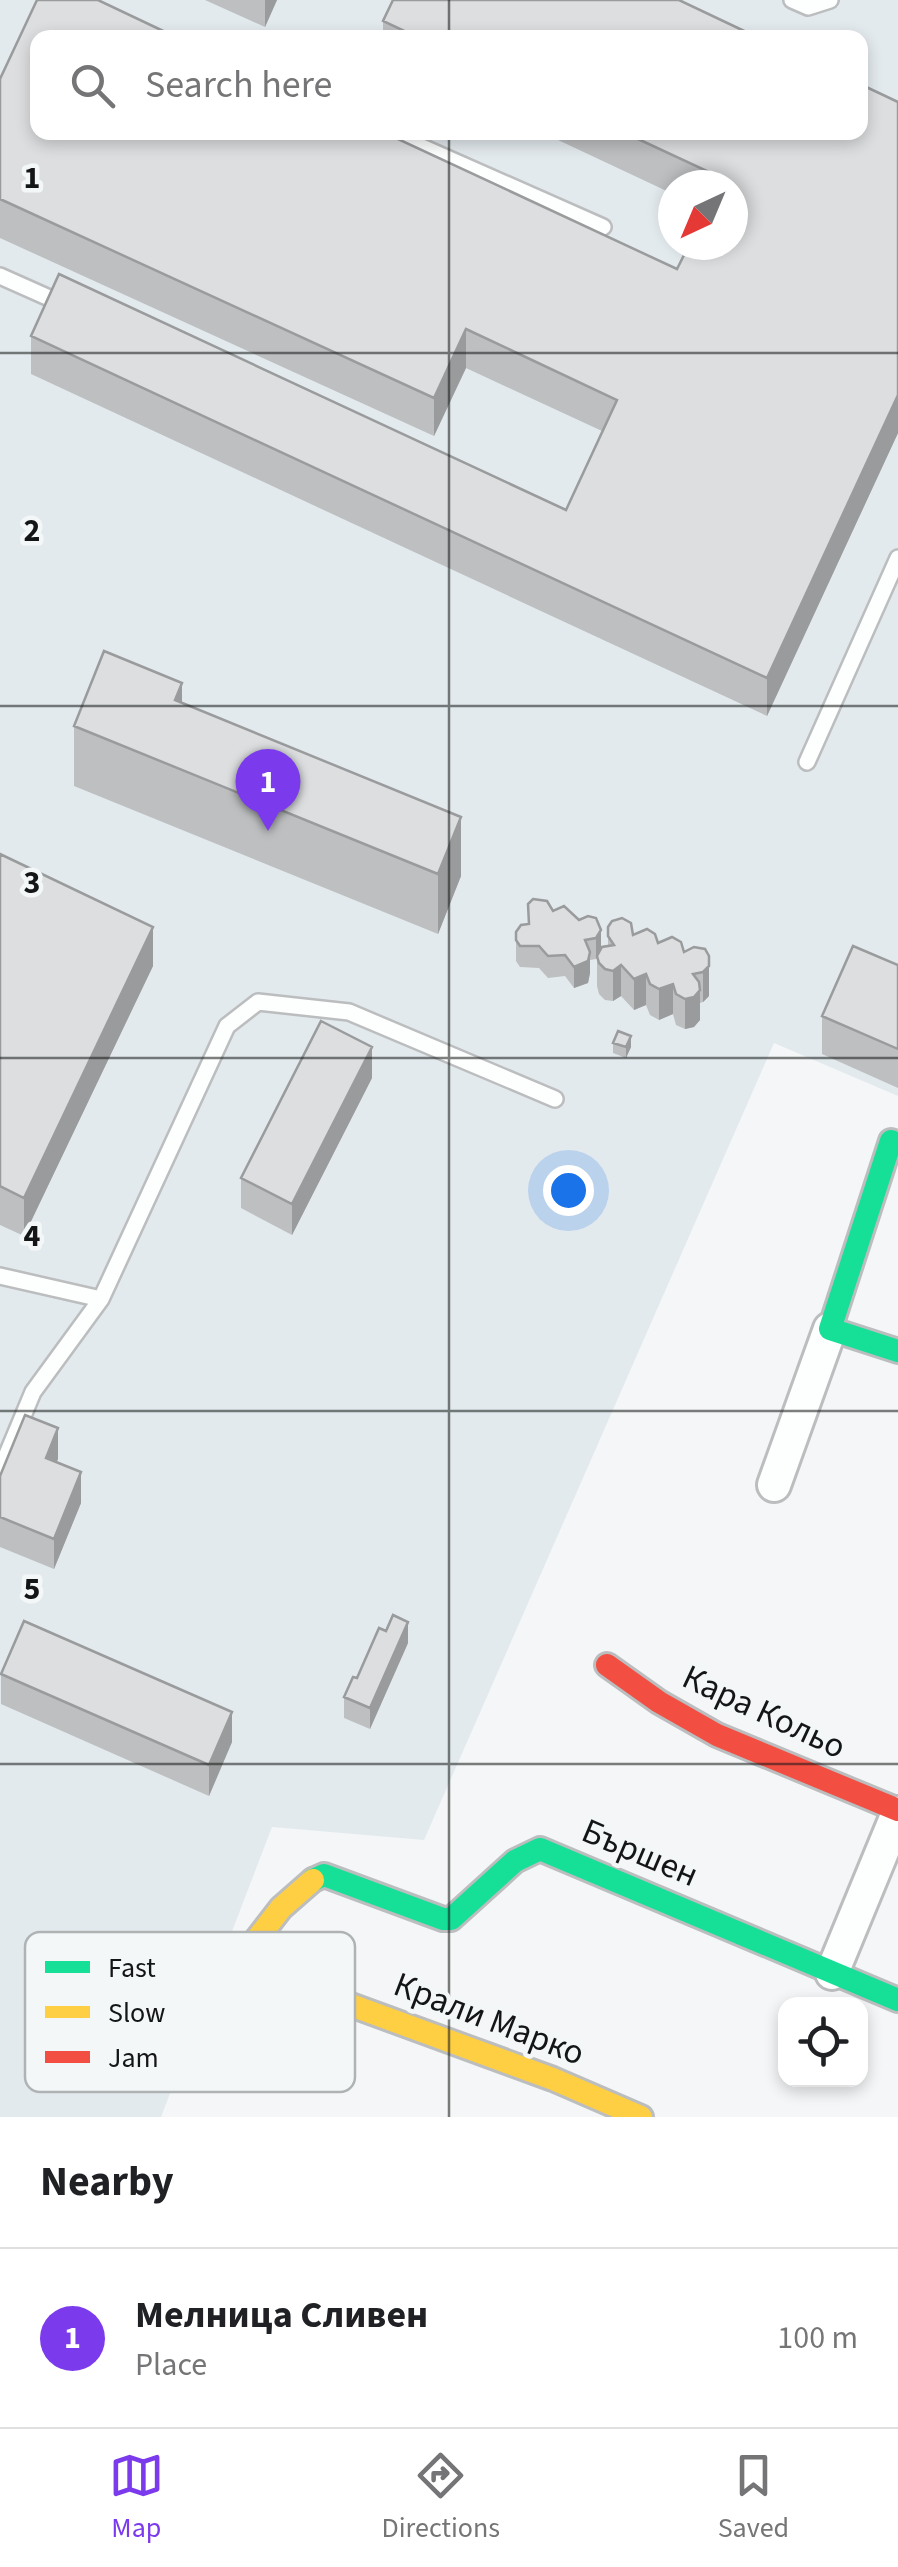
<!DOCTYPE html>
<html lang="en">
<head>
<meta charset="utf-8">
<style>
  body { margin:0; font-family:"Source Sans 3",sans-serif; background:#f2f2f2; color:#202124 }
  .controls { position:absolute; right:30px; bottom:30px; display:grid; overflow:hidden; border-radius:20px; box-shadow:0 5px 15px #0003 }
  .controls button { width:90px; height:90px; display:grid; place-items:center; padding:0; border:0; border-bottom:2px solid #e0e0e0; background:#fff; color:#202124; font:50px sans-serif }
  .compass { position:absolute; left:658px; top:170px; width:90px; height:90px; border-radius:50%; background:#fff; box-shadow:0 5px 15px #0003; rotate:224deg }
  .you { position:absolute; left:568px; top:1190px; width:35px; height:35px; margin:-25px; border:8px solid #fff; border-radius:50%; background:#1a73e8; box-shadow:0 0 0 15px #1a73e833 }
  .badge { display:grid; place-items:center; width:65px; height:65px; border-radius:50%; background:#7c3aed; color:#fff; font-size:32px; font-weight:700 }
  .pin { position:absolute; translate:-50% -82px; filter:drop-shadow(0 2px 5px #0008) }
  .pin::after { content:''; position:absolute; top:52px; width:35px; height:30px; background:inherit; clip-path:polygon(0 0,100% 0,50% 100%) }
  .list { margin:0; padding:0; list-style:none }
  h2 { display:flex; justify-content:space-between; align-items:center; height:130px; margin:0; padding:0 40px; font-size:42px }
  h2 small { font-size:32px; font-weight:400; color:#757577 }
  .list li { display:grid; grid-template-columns:65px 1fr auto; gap:30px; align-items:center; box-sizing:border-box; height:180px; padding:0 40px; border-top:2px solid #e0e0e0 }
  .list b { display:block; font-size:38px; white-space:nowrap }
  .list p { margin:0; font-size:32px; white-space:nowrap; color:#757577 }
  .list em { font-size:32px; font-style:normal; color:#757577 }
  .icon { flex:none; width:55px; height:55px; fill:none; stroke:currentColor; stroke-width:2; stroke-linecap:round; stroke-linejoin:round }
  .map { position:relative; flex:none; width:898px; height:2117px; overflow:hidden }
  .search { position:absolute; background:#fff; box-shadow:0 5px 15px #0003; left:30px; right:30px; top:30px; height:110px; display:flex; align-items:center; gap:25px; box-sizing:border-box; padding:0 35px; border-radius:20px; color:#757577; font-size:38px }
  .sheet { height:310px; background:#fff }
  nav { display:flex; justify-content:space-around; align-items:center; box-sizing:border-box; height:140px; border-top:2px solid #e0e0e0; background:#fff; font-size:28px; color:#757577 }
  nav a { display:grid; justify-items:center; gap:5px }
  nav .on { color:#7c3aed }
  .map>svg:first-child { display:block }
</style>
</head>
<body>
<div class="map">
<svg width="898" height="2117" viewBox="0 0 898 2117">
  <rect width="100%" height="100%" fill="#f4f6f7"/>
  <!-- built -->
  <path fill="#e3eaee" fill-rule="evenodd" d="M0,0h898v1096l-124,-53 -350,797 -152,-13 -111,290h-161zM38,38h822v94h-822zM673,185h60v60h-60z"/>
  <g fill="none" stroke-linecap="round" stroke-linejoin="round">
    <!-- lane casing -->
    <g stroke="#bbbdbe" stroke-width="20">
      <path id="lane" d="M792,0l16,7 22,-7
        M388,132l215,95
        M0,276l65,29
        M807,762l91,-204
        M0,1276l101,23
        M0,1471l33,-79 68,-93 126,-273 31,-24 91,10 206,87"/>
    </g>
    <!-- street casing -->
    <g stroke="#bbbdbe" stroke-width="38">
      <path id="street" d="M774,1485l56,-156
        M832,1973l66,-160"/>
    </g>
    <!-- fast casing -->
    <g stroke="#bbbdbe" stroke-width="28">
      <path id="fast" d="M891,1141l-61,188 68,22
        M313,1880l11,-5 119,44h8l64,-58 25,-12 358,151"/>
    </g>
    <!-- slow casing -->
    <g stroke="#bbbdbe" stroke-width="28">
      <path id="slow" d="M313,1880l-32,28 -34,44 8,18 298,109 88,38"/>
    </g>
    <!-- jam casing -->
    <g stroke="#bbbdbe" stroke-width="28">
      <path id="jam" d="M607,1665l52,37 58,33 181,75"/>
    </g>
    <!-- lane -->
    <use href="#lane" stroke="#fdfefe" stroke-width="15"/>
    <!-- street -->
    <use href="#street" stroke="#fdfefe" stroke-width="32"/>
    <!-- fast -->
    <use href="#fast" stroke="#16e098" stroke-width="22"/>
    <!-- slow -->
    <use href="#slow" stroke="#ffcf43" stroke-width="22"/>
    <!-- jam -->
    <use href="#jam" stroke="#f24e42" stroke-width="22"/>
  </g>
  <!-- wall -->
  <path fill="#bdbfc0" d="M205,0h72l-12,27z
    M383,21l376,17h-376z
    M0,79l677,190 56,-84h-60v9l-132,-62h319l38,-30v331l-131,283 -736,-342v-38l535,174 36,-79 -136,-63 -32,68 -434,-198z
    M182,703l279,173 -23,58 -364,-148v-60z
    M0,854l153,112 -129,270 -24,-11z
    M528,904l51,16 9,-4 13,32 7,-2v-19l76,25 10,-5 15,39v10l-6,6 -3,1v17l-6,7 -9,2 -9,-4 -3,-11 -14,6 -9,-5 -4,-10 -12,5 -13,-14 -8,5 -8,-1 -6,-6 -2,-8v-29l-1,2 -6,1v13l-2,10 -14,5 -9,-12 -17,2 -9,-10 -19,-1 -4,-6v-29l12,-8z
    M898,965v123l-76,-34v-38z
    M613,1043l18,4 -5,11 -13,-5z
    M372,1078l-80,157 -51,-27v-30z
    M58,1459l-2,3 25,41 -27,66 -54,-22v-71z
    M408,1643l-38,86 -26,-11v-21l13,-19z
    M1,1674l231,68 -23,54 -208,-92z"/>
  <!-- shaded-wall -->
  <path fill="#9a9b9c" d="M265,0h12l-12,27z
    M466,329v39l-32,68v-38z
    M898,395v38l-131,283v-38z
    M182,683v60l-7,-43z
    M461,817v59l-23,58v-60z
    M153,927v39l-129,270v-38z
    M601,930v21l-5,8v-21z
    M590,952v21l-2,10 -14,5v-21z
    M709,956v40l-6,6v-30z
    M621,965v31l-8,5v-30z
    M646,974v31l-12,5v-31z
    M673,984v30l-14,6v-31z
    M700,990v30l-6,7 -9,2v-30z
    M631,1036v11l-5,11v-11z
    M372,1047v31l-80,157v-31z
    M58,1428v31l-12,29v-30z
    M81,1472v31l-27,66v-30z
    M408,1622v21l-38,86v-21z
    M232,1712v30l-23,54v-31z"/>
  <!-- building -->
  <path fill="#dcdedf" stroke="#9a9b9c" stroke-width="2.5" d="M37,0h61l80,38h-140v94h345l294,137 12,-24h44v-60h-17l4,-8 -97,-45h237v-48l38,18v293l-131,283 -736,-342 28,-62 507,236 51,-110 -151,-71 -32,69 -434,-199v-120z
    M393,0h286l80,38h-340l-36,-17z
    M104,651l78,32 -7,17 286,117 -23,57 -364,-148z
    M0,854l153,73 -129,271 -24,-12z
    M533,899l14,2 6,10 11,-5 15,14 9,-4 8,2 5,12 -5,8 -11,2 5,12 -2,9 -14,6 -9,-12 -17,1 -9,-10h-19l-4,-6v-8l5,-7 8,-1 -1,-20z
    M622,918l9,5 2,12 14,-6 8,5 3,9 14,-6 9,5 3,10 10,-5 11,2 4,7v10l-6,6 -10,2 6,8 1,8 -6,7 -9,2 -9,-5 -3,-10 -14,5 -9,-5 -4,-10 -12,5 -13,-14 -8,6 -8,-2 -6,-6 -2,-7 5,-9 12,-2 -6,-9v-9l4,-6z
    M853,946l45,19v84l-76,-33z
    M321,1021l51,26 -80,157 -51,-26z
    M618,1031l13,5 -5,11 -13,-4z
    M25,1415l33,13 -12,30 35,14 -27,67 -54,-22v-41z
    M393,1615l15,7 -38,86 -26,-11 9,-20 4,1 22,-50 7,3z
    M24,1621l208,91 -23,53 -208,-91z"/>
  <!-- grid -->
  <path fill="none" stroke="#141516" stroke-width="2.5" stroke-opacity="0.55" d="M449,0v38M449,132v1985M0,353h898M0,706h898M0,1058h898M0,1411h898M0,1764h898"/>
  <g text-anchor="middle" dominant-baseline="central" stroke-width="9" stroke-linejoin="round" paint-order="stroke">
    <!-- street labels -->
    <g font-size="35" fill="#141516" stroke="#f3f7f8">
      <text transform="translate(764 1712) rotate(25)">Кара Кольо</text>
      <text transform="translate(640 1853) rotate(23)">Бършен</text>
      <text transform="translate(489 2019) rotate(21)">Крали Марко</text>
    </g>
  </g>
  <!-- legend -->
  <rect x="25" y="1932" width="330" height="160" rx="15" fill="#f3f7f8" stroke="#b0b3b4" stroke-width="2.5"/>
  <rect x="45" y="1961" width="45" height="12" fill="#16e098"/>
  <rect x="45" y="2006" width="45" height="12" fill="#ffcf43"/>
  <rect x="45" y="2051" width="45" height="12" fill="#f24e42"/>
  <g font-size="28" fill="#141516">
    <text x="108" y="1977">Fast</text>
    <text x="108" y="2022">Slow</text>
    <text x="108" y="2067">Jam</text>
  </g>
  <g font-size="32" text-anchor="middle" font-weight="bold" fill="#141516" stroke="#f3f7f8" stroke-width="9" stroke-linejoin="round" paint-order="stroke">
    <text x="32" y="188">1</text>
    <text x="32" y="541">2</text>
    <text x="32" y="893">3</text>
    <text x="32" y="1246">4</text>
    <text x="32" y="1599">5</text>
  </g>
</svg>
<div class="controls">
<button><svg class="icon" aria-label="locate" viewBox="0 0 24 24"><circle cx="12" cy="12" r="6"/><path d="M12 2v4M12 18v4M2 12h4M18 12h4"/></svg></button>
</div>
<svg class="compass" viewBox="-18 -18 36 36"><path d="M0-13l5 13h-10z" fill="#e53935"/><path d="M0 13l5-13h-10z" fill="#757577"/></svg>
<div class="you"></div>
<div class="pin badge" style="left:268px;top:831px">1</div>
<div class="search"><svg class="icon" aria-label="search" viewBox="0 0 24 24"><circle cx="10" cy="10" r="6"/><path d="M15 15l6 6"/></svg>Search here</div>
</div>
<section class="sheet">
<h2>Nearby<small></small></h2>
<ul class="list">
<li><span class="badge">1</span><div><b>Мелница Сливен</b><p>Place</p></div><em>100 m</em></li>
</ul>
</section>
<nav>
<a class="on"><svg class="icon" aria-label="map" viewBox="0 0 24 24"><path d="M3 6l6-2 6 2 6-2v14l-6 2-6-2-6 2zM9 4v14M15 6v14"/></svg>Map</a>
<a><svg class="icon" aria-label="directions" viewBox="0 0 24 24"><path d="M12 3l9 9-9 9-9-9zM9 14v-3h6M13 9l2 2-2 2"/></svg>Directions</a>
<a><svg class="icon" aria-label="saved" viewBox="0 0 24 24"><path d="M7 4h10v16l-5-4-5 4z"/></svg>Saved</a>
</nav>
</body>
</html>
